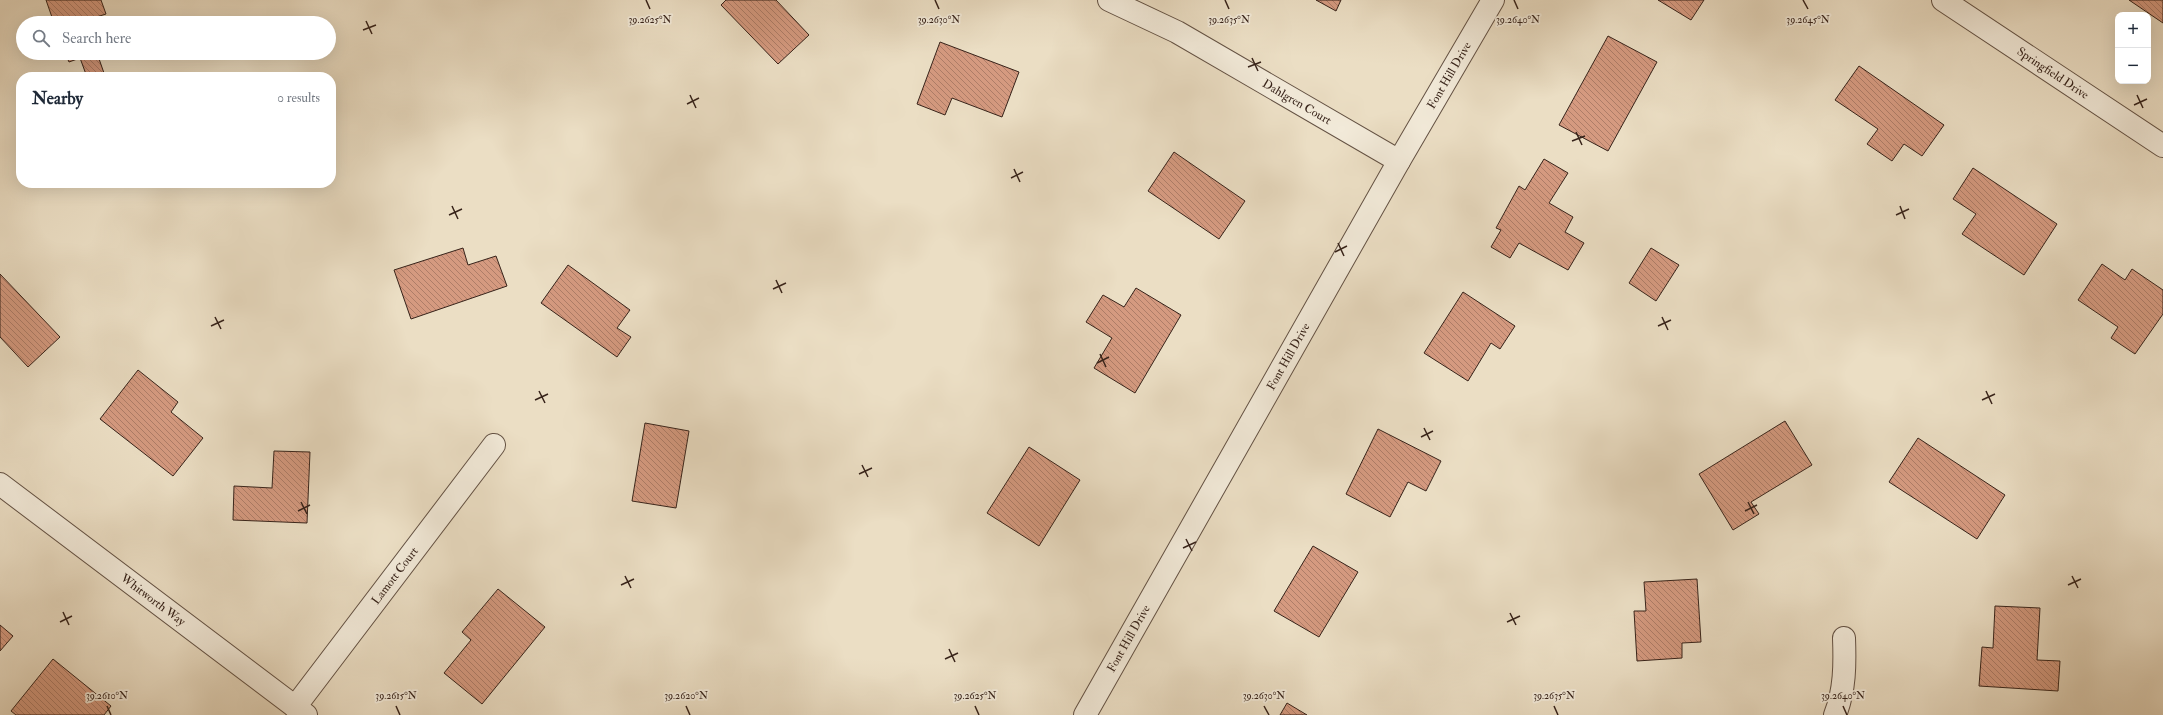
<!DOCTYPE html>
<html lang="en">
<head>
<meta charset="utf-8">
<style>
  body { margin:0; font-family:"IM FELL Double Pica",serif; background:#f6f6f7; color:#1f2937 }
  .controls { position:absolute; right:12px; top:12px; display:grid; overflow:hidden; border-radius:8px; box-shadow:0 4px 16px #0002 }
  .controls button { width:36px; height:36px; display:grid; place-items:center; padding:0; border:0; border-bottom:1px solid #e0e1e3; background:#fff; color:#1f2937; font:20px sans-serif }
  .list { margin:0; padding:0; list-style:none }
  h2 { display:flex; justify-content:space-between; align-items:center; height:52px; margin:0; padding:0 16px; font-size:17px }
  h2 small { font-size:13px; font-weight:400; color:#747a83 }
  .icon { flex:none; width:22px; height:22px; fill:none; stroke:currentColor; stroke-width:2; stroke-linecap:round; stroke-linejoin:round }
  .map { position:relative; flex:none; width:2163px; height:715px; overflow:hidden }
  .search { position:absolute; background:#fff; box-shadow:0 4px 16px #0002; left:16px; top:16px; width:320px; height:44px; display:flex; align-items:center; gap:10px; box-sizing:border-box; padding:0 14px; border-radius:22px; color:#747a83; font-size:15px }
  .panel { position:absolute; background:#fff; box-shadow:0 4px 16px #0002; left:16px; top:72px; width:320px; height:116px; border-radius:16px }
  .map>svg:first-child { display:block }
</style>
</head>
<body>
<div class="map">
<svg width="2163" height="715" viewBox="0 0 2163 715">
  <defs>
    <pattern id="building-back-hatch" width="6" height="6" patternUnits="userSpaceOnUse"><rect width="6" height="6" fill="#d59a80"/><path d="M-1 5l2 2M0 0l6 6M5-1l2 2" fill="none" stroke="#ae7d68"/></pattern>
  </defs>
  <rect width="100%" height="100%" fill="#ebdec4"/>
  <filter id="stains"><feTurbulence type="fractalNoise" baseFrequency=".005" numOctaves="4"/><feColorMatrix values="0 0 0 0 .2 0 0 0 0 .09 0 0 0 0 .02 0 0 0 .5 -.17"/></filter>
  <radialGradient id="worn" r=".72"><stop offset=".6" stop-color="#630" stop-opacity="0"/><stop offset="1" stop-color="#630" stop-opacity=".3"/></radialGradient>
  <!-- building -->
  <path fill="url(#building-back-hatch)" stroke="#37231a" d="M46,0h55l5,14 -16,5 2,4h-38z
    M726,0h50l33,35 -31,29 -57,-59z
    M1316,0h25l-5,11z
    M1658,0h46l-13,20z
    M2129,0h34v23z
    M1608,36l49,26 -49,89 -49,-26z
    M940,42l79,30 -17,45 -50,-19 -7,17 -28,-11z
    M65,53h32l8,23 -18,1 -7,-19 -11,4z
    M1859,66l85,59 -22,31 -18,-12 -12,17 -25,-17 11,-15 -43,-29z
    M1174,152l71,49 -26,38 -71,-48z
    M1544,159l24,14 -19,30 24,14 -8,15 19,11 -16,27 -49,-27 -9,15 -19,-11 10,-17 -5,-2 23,-42 6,4z
    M1973,168l84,56 -33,51 -62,-41 14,-20 -23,-15z
    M463,248l5,17 28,-9 11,30 -96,33 -17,-49z
    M1651,248l28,17 -23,36 -27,-18z
    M2102,264l23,16 7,-11 31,21v24l-28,40 -24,-16 7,-11 -40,-27z
    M568,265l62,45 -13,18 14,9 -14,20 -76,-54z
    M0,274l60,63 -32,30 -28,-30z
    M1136,288l45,27 -46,78 -41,-25 18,-30 -26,-16 17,-27 21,12z
    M1463,292l52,34 -15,23 -9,-6 -23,38 -44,-28z
    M138,370l40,32 -7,10 32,26 -30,38 -73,-57z
    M1785,421l27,44 -61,37 8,12 -26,16 -34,-56z
    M645,423l44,8 -13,77 -44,-7z
    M1378,429l63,32 -15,30 -18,-9 -18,35 -44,-23z
    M1918,438l87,57 -28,44 -88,-57z
    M1029,447l51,33 -41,66 -52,-33z
    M274,451l36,1 -3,71 -74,-3 1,-34 38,2z
    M1313,546l45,26 -39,65 -45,-26z
    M1697,579l4,63 -19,1v15l-45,3 -3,-50h12l-2,-29z
    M498,589l47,38 -63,77 -38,-31 27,-33 -9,-8z
    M1995,606l45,2 -3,52 23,1 -2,30 -79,-5 3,-39 11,1z
    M0,625l13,11 -13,15z
    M53,659l58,47 -7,9h-88l-5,-4z
    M1287,703l20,12h-27z"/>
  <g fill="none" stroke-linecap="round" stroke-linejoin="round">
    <!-- minor casing -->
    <g stroke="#645244" stroke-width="24">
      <g id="minor">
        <path id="s1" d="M1109,0l68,32 222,129"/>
        <path id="s2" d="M1943,0l220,146"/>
        <path id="s3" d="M0,484l306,231"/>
        <path id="s4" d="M295,707l199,-262"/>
        <path id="s5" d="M1085,715l314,-554 94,-161"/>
        <path d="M1835,715c10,-25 10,-51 9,-77"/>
      </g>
    </g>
    <!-- minor -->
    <use href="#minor" stroke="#f2ead9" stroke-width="22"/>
  </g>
  <!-- ticks -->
  <path fill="none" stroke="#37231a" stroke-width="1.5" d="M646,0l4,9M935,0l4,9M1225,0l4,9M1514,0l4,9M1803,0l5,9M366,21l6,13M363,30l13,-5M1252,58l6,13M1248,67l13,-5M690,95l6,13M2137,95l6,13M687,104l12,-6M2134,105l13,-6M1576,132l6,13M1572,141l13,-5M1014,169l6,13M1011,178l12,-6M452,206l6,13M1900,206l5,13M449,215l13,-6M1896,215l13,-6M1338,243l6,13M1335,252l12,-6M776,280l6,13M773,289l13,-6M215,317l6,12M1662,317l6,13M211,326l13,-6M1658,326l13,-6M1100,354l6,13M1097,363l12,-6M539,391l6,12M1986,391l6,13M535,400l13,-6M1982,400l13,-6M1424,428l6,12M1421,437l12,-6M862,465l6,12M859,474l13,-6M301,502l6,12M1748,502l6,12M298,511l12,-6M1745,511l12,-6M1186,539l6,12M1183,548l13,-6M625,576l6,12M2072,576l6,12M621,585l13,-6M2068,585l13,-6M63,612l6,13M1510,613l6,12M60,622l12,-6M1507,622l13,-6M949,649l6,13M945,659l13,-6M107,706l4,9M396,706l4,9M686,706l4,9M975,706l4,9M1264,706l5,9M1554,706l4,9M1843,706l4,9"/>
  <g text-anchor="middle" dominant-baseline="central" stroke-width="3.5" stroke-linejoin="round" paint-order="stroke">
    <!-- street labels -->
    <g font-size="12" fill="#37231a" stroke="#f2ead9">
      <text stroke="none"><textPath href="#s2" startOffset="132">Springfield Drive</textPath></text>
      <text stroke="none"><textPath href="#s5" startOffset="736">Font Hill Drive</textPath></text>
      <text stroke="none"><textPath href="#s1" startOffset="214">Dahlgren Court</textPath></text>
      <text stroke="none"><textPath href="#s5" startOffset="412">Font Hill Drive</textPath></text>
      <text stroke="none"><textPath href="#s4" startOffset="165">Lamott Court</textPath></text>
      <text stroke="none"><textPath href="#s3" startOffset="192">Whitworth Way</textPath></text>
      <text stroke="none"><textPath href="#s5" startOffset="88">Font Hill Drive</textPath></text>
    </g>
  </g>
  <g font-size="10" text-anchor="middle" fill="#37231a" stroke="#f2ead9" stroke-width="3.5" stroke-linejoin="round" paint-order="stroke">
    <text x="650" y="23">39.2625°N</text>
    <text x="939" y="23">39.2630°N</text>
    <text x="1229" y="23">39.2635°N</text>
    <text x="1518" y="23">39.2640°N</text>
    <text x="1808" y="23">39.2645°N</text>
    <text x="107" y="699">39.2610°N</text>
    <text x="396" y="699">39.2615°N</text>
    <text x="686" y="699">39.2620°N</text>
    <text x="975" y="699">39.2625°N</text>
    <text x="1264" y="699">39.2630°N</text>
    <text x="1554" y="699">39.2635°N</text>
    <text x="1843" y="699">39.2640°N</text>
  </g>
  <rect width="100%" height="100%" filter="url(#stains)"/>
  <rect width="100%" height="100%" fill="url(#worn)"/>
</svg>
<div class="controls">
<button>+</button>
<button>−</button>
</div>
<div class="search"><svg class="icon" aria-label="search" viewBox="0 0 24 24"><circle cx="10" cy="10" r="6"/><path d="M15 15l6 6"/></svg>Search here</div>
<section class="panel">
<h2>Nearby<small>0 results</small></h2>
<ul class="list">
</ul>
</section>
</div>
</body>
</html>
